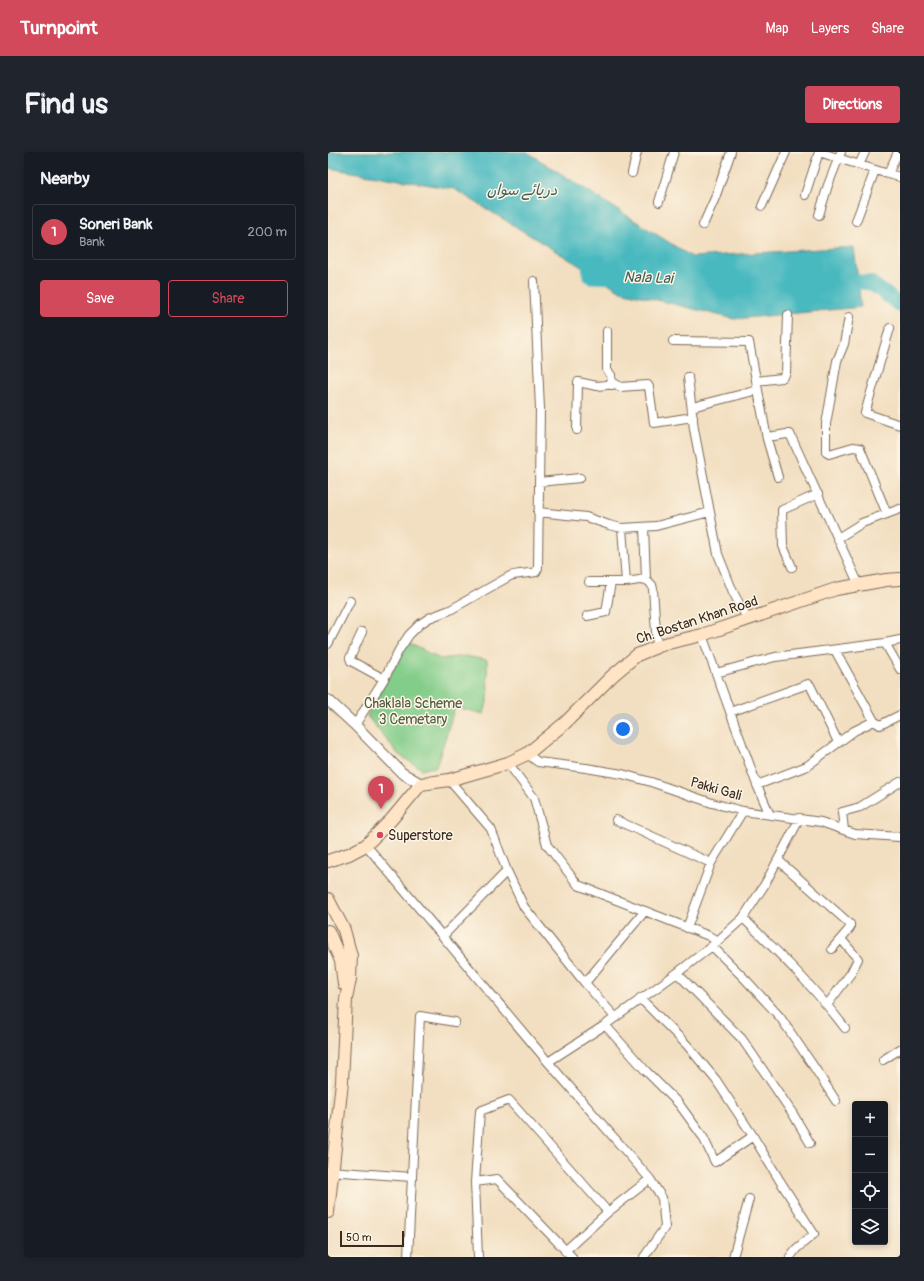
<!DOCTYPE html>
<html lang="en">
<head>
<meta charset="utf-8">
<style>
  body { margin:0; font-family:Pangolin,"Playpen Sans Arabic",sans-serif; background:#20242c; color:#f1f3f6 }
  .controls { position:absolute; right:12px; bottom:12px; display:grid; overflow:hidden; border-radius:4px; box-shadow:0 2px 6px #0003 }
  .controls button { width:36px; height:36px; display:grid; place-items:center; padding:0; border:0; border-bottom:1px solid #363941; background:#171b24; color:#f1f3f6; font:20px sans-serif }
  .scale { position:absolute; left:12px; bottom:10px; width:64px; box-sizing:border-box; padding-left:4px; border:2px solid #3b2a1e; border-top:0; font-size:11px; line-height:14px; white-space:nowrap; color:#3b2a1e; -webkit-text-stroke:3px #fcf5e5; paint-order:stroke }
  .you { position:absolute; left:295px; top:577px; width:14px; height:14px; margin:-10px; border:3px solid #fff; border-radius:50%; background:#1a73e8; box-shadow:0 0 0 6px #1a73e833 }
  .badge { display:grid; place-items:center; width:26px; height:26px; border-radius:50%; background:#d1495b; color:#fff; font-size:13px; font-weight:700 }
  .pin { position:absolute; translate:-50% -33px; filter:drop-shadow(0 1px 2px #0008) }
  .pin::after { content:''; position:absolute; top:21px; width:14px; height:12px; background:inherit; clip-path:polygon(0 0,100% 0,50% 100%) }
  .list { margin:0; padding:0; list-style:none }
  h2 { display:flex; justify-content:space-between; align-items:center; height:52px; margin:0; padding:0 16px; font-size:17px }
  h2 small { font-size:13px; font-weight:400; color:#9ea1a6 }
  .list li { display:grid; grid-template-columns:26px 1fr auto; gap:12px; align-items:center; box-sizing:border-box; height:56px; margin:0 8px 8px; padding:0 8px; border:1px solid #363941; border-radius:4px }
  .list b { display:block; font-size:15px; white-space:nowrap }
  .list p { margin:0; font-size:13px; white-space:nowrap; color:#9ea1a6 }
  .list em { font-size:13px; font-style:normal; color:#9ea1a6 }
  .actions { display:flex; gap:8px; padding:12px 16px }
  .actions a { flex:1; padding:9px 0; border:1px solid #d1495b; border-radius:4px; text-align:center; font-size:14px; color:#d1495b }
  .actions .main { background:#d1495b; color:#fff }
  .icon { flex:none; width:22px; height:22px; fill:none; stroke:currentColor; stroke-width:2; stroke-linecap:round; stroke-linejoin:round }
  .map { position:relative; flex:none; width:572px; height:1105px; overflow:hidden; border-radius:4px }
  header { display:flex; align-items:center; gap:24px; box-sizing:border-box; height:56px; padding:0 20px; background:#d1495b; color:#fff }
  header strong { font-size:19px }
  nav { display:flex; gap:22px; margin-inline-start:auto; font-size:14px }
  .intro { display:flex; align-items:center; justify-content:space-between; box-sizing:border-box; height:96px; padding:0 24px }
  h1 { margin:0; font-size:28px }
  .button { padding:10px 18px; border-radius:4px; background:#d1495b; color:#fff; font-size:14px; font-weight:700 }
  main { display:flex; gap:24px; padding:0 24px }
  aside { flex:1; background:#171b24; border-radius:4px; box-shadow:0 2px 6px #0003 }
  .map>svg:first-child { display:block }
</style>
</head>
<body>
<header>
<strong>Turnpoint</strong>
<nav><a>Map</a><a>Layers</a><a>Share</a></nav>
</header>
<div class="intro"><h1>Find us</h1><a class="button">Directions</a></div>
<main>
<aside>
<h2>Nearby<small></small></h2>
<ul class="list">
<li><span class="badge">1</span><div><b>Soneri Bank</b><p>Bank</p></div><em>200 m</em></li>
</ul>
<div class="actions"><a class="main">Save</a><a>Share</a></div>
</aside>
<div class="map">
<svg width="572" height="1105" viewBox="0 0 572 1105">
  <rect width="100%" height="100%" fill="#fcf5e5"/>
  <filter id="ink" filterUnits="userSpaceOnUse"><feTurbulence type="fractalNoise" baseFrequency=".025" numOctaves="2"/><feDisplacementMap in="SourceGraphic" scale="8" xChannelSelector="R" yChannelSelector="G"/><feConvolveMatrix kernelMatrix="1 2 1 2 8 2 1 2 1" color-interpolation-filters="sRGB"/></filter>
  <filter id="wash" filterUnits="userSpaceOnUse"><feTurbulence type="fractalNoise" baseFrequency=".012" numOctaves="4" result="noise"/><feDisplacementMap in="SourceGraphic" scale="16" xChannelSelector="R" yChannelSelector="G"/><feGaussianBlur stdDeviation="0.9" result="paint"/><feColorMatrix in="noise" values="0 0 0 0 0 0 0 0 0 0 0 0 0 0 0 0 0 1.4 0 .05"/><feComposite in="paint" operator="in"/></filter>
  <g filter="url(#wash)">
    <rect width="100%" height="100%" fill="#f2dec0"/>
    <!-- green -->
    <path fill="#83cd8a" stroke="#5f7c54" d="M79,490l33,17 25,-3 22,4 1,38 -4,16 -29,-7 -19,60 -14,2 -23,-14 -32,-39z"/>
    <!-- water -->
    <path fill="#49b9c0" stroke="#42726f" d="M0,0h199l165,105 162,-10 7,60 -127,12 -113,-28 -167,-102 -126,-21z"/>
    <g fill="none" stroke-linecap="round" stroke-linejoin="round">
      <!-- river -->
      <path stroke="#49b9c0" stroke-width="15" d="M258,100l5,24 25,1
        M510,128l33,3 29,22"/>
    </g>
  </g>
  <g filter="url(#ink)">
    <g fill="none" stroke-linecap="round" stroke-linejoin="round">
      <!-- minor casing -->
      <g stroke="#7b6957" stroke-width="10">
        <path id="minor" d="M491,0l69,22 12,3
          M531,13l6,-13
          M304,21l5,-21
          M560,22l10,-22
          M477,43l14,-43
          M331,50l15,-50
          M434,54l24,-54
          M491,63l9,-30 13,-33
          M528,69l19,-51
          M375,73l12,-27 16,-46
          M521,165l-5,27 -7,17 -11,63v28l3,2 24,-7 7,1 27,66
          M562,176l-25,85 35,12
          M279,179v39l4,5 1,10
          M345,189l76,1 18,97 11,38
          M360,225l6,52 24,125 15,38 15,28
          M428,229l26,-3 4,-5 2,-58
          M364,255l66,-17
          M249,278l1,-48 19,4 19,-2 4,3 28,-2 1,2 5,36 39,-6
          M439,285l20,-3h3l69,151
          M211,330l41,-4
          M210,360l48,5 23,8 13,3 34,-2 54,-14
          M316,375l2,52 6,6 1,4 4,57
          M294,376l4,54
          M510,386l24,-15 38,-14
          M464,415l-9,-21 -1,-36 36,-16
          M261,430h37l20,-3
          M259,464l19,-4 5,-30
          M34,480l-12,26 1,3 33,18
          M374,483l55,150 13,30
          M557,491l15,26
          M0,492l22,-43
          M507,498l39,71 6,4 20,-10
          M388,521l59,-16 110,-14 15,-3
          M402,560l78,-28 2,1 28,57
          M27,573l29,-46 15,-29 10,-15 11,-11 9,-6 21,-8 60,-34c9,-3 17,-2 26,-4l2,-4 2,-160 -6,-127
          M199,602l11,8 48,6 36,6 29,8 61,21 31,8 78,11 34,12 45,3
          M180,611l26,35 13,47 31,40 131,51 8,5
          M121,628l42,49 16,42 17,36 61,76 30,34
          M429,633l50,-19 47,-35 20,-10
          M288,668l95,43
          M516,678l-2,-18 18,-5 40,-25
          M38,693l182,217 102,117
          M450,708l72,64v4l-18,21
          M415,766c36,35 72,70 102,110
          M359,776l24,-65 32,-52
          M115,784l64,-65
          M384,794l34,34 34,37 34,50 22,34
          M349,821l65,66 51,75 17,29
          M257,831l60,-72
          M312,846l47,47 29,35 37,56 27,45 34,53 -18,15 -6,8
          M499,853l24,-32 7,-14 -17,-20
          M277,873l40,45 34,34 24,33 12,25 38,-26
          M555,908l17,-11
          M220,910l57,-37 72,-52 35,-27 31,-28 22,-34 35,-66
          M1,1019l83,6
          M147,1030l22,-3 75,78
          M237,1099l43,-39 42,-33 12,19 3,29 -21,30
          M80,1105l12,-241 35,6
          M150,1105l-3,-75 5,-71 29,-11 99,112
          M405,1105l16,-58"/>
      </g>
      <!-- tertiary casing -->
      <g stroke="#7b6957" stroke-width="12">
        <path id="tertiary" d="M0,548l27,25 47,48 19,11"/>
      </g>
      <!-- secondary casing -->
      <g stroke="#7b6957" stroke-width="14">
        <path id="secondary" d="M0,709l21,-7 17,-9 25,-25 30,-36 28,-4 18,-5 41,-12 19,-9 38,-31 47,-47 25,-21 27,-11 38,-9 134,-46 50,-9 14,-1
          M0,747l16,31 7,26 -1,23 -4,20 -4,83 -14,130
          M0,779l13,30 3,23"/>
      </g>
      <!-- minor -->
      <use href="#minor" stroke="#fff" stroke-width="8"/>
      <!-- tertiary -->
      <use href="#tertiary" stroke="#fff" stroke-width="10"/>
      <!-- secondary -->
      <use href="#secondary" stroke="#ffe4c6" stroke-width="12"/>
    </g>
  </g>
  <!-- markers -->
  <circle fill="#d1495b" stroke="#fcf5e5" stroke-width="1.5" cx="52" cy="683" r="4"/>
  <g text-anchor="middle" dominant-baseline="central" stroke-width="3" stroke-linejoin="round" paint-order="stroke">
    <!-- street labels -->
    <g font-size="14" fill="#3b2a1e" stroke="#fcf5e5">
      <text transform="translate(369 468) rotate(-18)">Ch. Bostan Khan Road</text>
      <text transform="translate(388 637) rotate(16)">Pakki Gali</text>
    </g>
    <!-- park labels -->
    <g font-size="14" fill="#515b3e" stroke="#fcf5e5">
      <text x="85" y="551">Chaklala Scheme<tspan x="85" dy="16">3 Cemetary</tspan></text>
    </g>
    <!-- poi labels -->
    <g font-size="14" fill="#3b2a1e" stroke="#fcf5e5" text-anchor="start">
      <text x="60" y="683">Superstore</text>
    </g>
    <!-- water labels -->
    <g font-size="15" font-style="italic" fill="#405c57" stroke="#fcf5e5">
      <text x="194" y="38">دریائے سواں</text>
      <text transform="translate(320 126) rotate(2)">Nala Lai</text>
    </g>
  </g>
</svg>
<div class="controls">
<button>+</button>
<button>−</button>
<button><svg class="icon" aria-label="locate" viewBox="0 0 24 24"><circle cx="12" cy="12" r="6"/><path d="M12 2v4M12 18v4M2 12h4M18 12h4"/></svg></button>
<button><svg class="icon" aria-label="layers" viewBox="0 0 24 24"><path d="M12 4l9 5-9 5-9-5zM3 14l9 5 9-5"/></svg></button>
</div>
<div class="scale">50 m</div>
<div class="you"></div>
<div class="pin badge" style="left:53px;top:657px">1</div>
</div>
</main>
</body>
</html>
